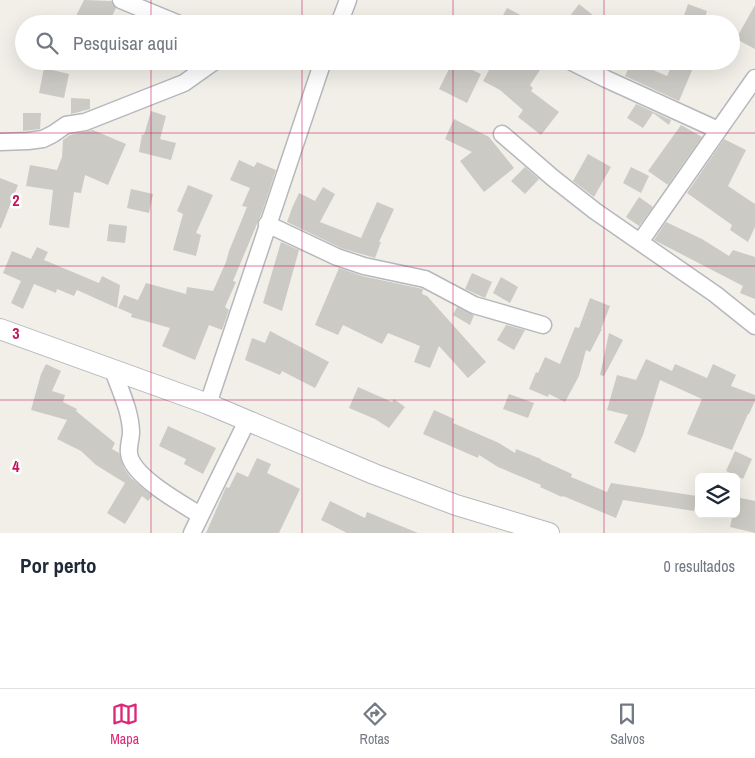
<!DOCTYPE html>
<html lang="pt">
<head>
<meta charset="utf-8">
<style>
  body { margin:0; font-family:"Archivo Narrow",sans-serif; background:#f2f2f3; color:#1f2937 }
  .controls { position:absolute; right:15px; bottom:15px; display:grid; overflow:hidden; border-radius:8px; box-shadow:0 5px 20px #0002 }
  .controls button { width:45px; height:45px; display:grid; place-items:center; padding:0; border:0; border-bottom:1px solid #e0e1e3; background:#fff; color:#1f2937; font:25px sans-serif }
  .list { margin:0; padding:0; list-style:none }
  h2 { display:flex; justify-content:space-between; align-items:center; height:65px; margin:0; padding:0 20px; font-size:21px }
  h2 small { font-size:16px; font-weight:400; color:#747a83 }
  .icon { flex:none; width:28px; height:28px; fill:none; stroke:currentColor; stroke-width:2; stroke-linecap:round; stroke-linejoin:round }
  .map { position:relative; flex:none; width:755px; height:533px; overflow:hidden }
  .search { position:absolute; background:#fff; box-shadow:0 5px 20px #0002; left:15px; right:15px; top:15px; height:55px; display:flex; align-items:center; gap:12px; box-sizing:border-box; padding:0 18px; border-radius:28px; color:#747a83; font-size:19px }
  .sheet { height:155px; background:#fff }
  nav { display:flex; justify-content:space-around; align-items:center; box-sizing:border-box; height:70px; border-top:1px solid #e0e1e3; background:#fff; font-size:14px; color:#747a83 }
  nav a { display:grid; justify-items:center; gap:2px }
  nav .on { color:#db2777 }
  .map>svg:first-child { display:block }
</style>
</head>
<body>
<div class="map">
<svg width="755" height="533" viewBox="0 0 755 533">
  <rect width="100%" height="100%" fill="#f1efe8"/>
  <!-- building -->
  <path fill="#cccac5" d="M84,0l27,1 5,7 -8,16h-16l-16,-8z
    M579,4l25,20h-40z
    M688,4l19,7 -4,13h-22z
    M755,5v44l-19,-10z
    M507,8l30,16h-39z
    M453,61l28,13 -14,29 -28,-14z
    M494,61h52l-16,24 3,3 -2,3 28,21 -18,23 -23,-18 5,-7 -23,-20 -17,-9z
    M632,61l35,15 7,-15h22l-17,40 -54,-25z
    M44,68l25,6 -5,24 -25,-5z
    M71,98l19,1v10l-19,5z
    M636,104l35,16 -2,5 -16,-12 -10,15 -16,-10z
    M151,111l15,5 -6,23 16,4 -5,17 -32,-8 3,-18 2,1z
    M23,113h18l-1,16 -17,2z
    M454,119l35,18 25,31 -30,24 -24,-31 12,-9 -27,-13z
    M681,125l21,12 -34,48 -20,-14z
    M93,130l33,14 -18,41 -23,-10 -4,18 -7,-1 -5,36 -20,-3 4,-35 -27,-4 4,-21 27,5 5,-13 1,-17 7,-5z
    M724,139l22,11 -18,36 27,18v23l-7,15 -18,-12 2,-5 -45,-32z
    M588,154l23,13 -17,30 -21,-16z
    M239,160l15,7 3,-5 19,8 -14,42 -29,69 3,1 -11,25 4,3 -7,20 -13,-5 -14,35 -33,-14 8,-18 -39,-11 1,-3 -14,-6 6,-13 14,5 8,-17 40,11 1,-7 26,4 13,-29 3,-11 18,-44 -5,-1 8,-18 -20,-8z
    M525,167l14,12 -14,15 -14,-13z
    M631,167l18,9 -8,17 -18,-10z
    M0,178l18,7 -17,43h-1z
    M188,185l25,10 -17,38 5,2 -5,21 -23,-6 10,-36 -6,-3z
    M323,187l12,7 -15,28 41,16 16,-36 17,7 -15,33h2l-6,16 -34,-10 -54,-26 5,-14 7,-15 16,8z
    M131,189l22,5 -4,19 -22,-5z
    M639,197l14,10 -14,19 -13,-9z
    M666,222l36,17 27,17 4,-6 22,7v42l-15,-6 3,-7 -89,-46z
    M109,224l18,2 -2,17 -18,-2z
    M281,242l18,8 -17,61 -19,-8z
    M37,247l11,5 -4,8 55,23 3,-7 18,9 -3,23 -40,-18 -3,6 -17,-7 -1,4 -22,-9 -11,25 -12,-6 10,-22 -18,-8 9,-22 19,8z
    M339,268l23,8 61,13 -1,5 5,2 59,66 -18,16 -29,-32 -9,22 -16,-6 6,-16 -32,-13 -6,11 -39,-19 -5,10 -23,-10z
    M472,273l20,9 -7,16 -20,-9z
    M501,277l17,10 -8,16 -17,-10z
    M590,298l20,8 -9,23h1l-12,23 -4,-2 -7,26 -14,26 -16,-8 -1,3 -19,-8 7,-17 2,1 7,-16 15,7 15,-37 4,1z
    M457,307l17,8 -4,10 -17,-10z
    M506,325l19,5 -11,20 -17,-10z
    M270,331l59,31 -14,26 -33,-17 -2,4 -35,-15 7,-22 13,5z
    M609,333l14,7 -19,36 -4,-1z
    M646,359l26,12 3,-7 32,14 6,-14 23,11 -5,11 24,9v6l-6,13h-1l-16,36 -45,-16 15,-35 -42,-19 -17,55 -8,18 -21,-10 14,-28 -21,-5 10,-35 19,5z
    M46,364l15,7 -9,20 13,4 -2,7 14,7 -1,2 39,32 -3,6 7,4 5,15 7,10 21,18 -4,5 -6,-5 -17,28 -18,-11 18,-30 -29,-18 -15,-14 -24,-12 10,-19 -36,-10 10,-36z
    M358,387l34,15 2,-3 11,8 -16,21 -14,-9 -26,-11z
    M509,394l25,9 -6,15 -25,-9z
    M434,410l20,9 -1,4 46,20 16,10 1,-4 25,10v1l31,14 -1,3 36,15 4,-9 86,13 -3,15 -71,-11 -7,18 -53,-22 -1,1 -22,-10 1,-2 -43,-18 -19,-12 -1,3 -55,-24z
    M168,426l48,22 -13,26 -19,-10 2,-5 -27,-13z
    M735,451l17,8 -9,20 -17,-8z
    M257,458l14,6 -4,9 33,16 -21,44h-73l20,-46 3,1 8,-16 11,5z
    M736,497l19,4v32l-25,-6 3,-13h3z
    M330,501l35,17 2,-6 51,21h-71l-26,-13z"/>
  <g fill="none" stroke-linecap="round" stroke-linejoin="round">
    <!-- minor casing -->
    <g stroke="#b5b8bc" stroke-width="19">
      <path id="minor" d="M121,0l58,24
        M339,24l9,-24
        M570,61l36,18 112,51
        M502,134l51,44 42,33 120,83 40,32
        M0,142l28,-1 15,-2 10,-5 13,-9 19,-3 99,-39 31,-22
        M267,224l70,33 27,9 61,13 49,26 69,20
        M640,242l115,-164
        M113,370c7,20 18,42 18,63 0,6 -3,13 -2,20 2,23 52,50 71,62
        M208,404l115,-343
        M192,533l55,-112"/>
    </g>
    <!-- tertiary casing -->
    <g stroke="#b5b8bc" stroke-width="22">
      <path id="tertiary" d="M0,329l208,75 166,70 82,31 93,28"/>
    </g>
    <!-- minor -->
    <use href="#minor" stroke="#fff" stroke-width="16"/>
    <!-- tertiary -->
    <use href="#tertiary" stroke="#fff" stroke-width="20"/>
  </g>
  <!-- grid -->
  <path fill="none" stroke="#c2185b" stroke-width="1" stroke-opacity="0.55" d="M151,0v24M302,0v24M453,0v24M604,0v24M151,61v472M302,61v472M453,61v472M604,61v472M0,133h755M0,266h755M0,400h755"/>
  <g font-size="16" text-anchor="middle" font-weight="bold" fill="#c2185b" stroke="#fff" stroke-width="5" stroke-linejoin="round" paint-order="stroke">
    <text x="16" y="206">2</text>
    <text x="16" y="339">3</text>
    <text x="16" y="472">4</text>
  </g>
</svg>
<div class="controls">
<button><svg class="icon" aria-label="layers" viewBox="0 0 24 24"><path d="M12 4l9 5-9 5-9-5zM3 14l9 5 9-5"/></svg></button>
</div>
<div class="search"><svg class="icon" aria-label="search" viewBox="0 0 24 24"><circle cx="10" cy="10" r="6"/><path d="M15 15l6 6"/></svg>Pesquisar aqui</div>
</div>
<section class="sheet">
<h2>Por perto<small>0 resultados</small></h2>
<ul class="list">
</ul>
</section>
<nav>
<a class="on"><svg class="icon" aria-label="map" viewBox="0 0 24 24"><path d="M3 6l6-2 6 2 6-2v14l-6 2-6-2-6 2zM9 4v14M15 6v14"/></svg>Mapa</a>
<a><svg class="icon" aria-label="directions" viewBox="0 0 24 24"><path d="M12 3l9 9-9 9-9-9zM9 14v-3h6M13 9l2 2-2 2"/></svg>Rotas</a>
<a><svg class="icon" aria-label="saved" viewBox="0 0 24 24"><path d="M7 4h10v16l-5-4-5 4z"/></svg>Salvos</a>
</nav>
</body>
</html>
